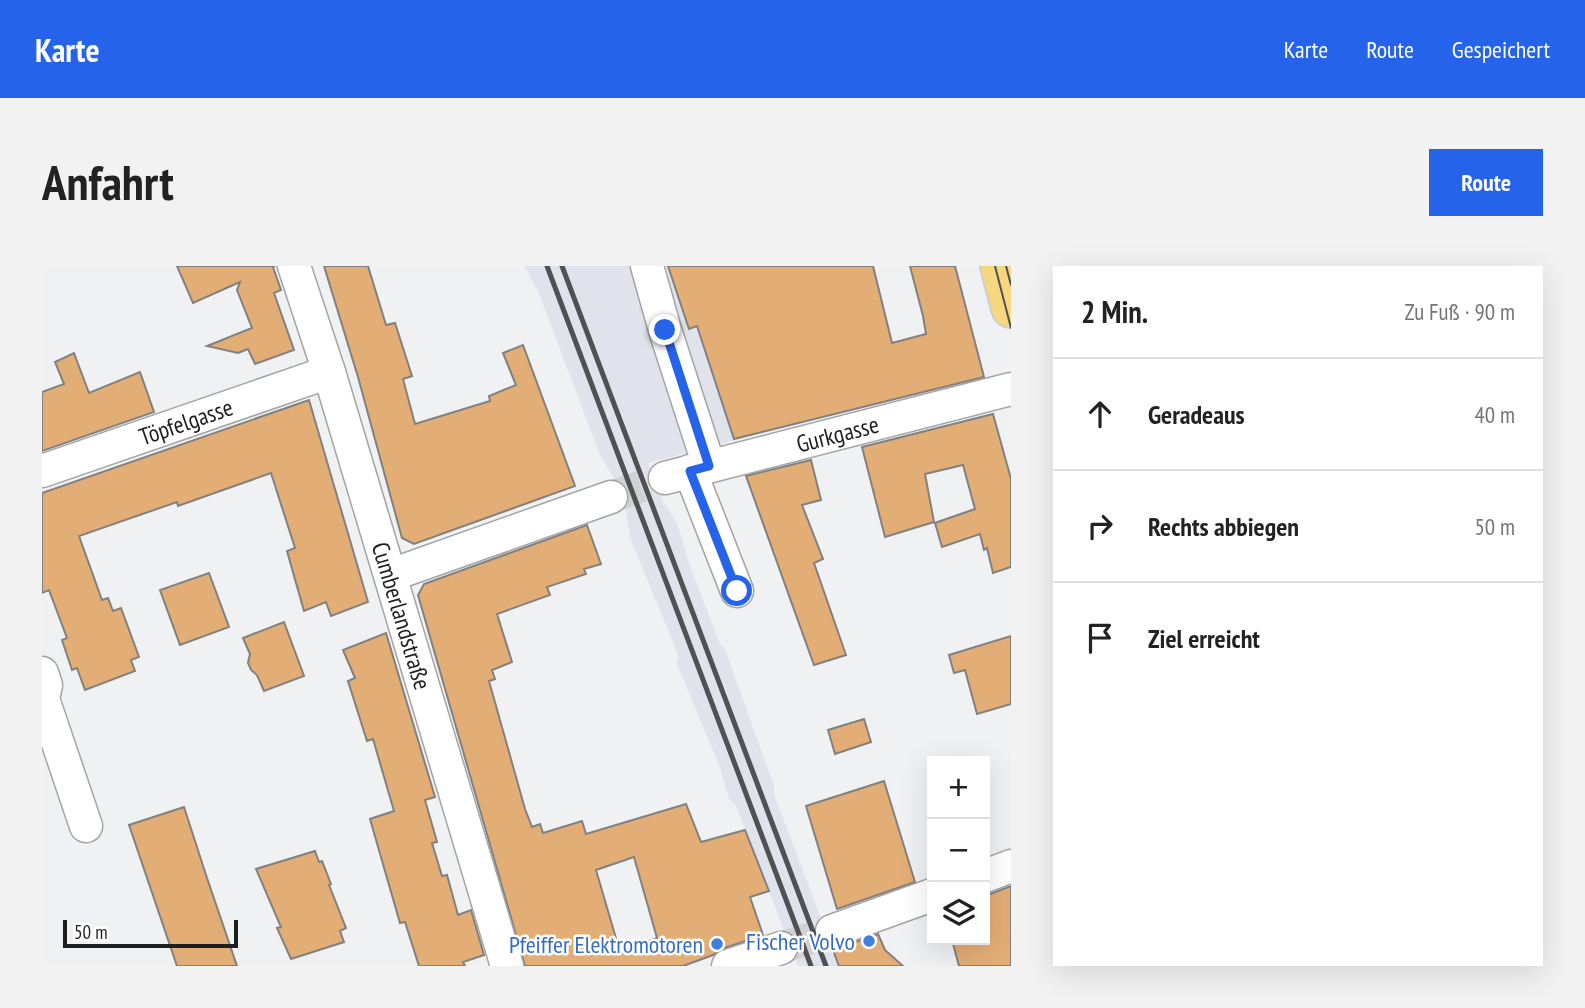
<!DOCTYPE html>
<html lang="de">
<head>
<meta charset="utf-8">
<style>
  body { margin:0; font-family:"PT Sans Narrow",sans-serif; background:#f2f2f2; color:#222 }
  .controls { position:absolute; right:21px; bottom:21px; display:grid; overflow:hidden; border-radius:0px; box-shadow:0 7px 28px #0002 }
  .controls button { width:63px; height:63px; display:grid; place-items:center; padding:0; border:0; border-bottom:2px solid #e0e0e0; background:#fff; color:#222; font:35px sans-serif }
  .scale { position:absolute; left:21px; bottom:18px; width:175px; box-sizing:border-box; padding-left:7px; border:4px solid #1e1e1f; border-top:0; font-size:19px; line-height:24px; white-space:nowrap; color:#1e1e1f; -webkit-text-stroke:5px #fff; paint-order:stroke }
  .stop { position:absolute; width:21px; height:21px; margin:-16px; border:5px solid #2563eb; border-radius:50%; background:#fff }
  .stop.end { background:#2563eb; border-color:#fff; box-shadow:0 2px 7px #0008 }
  .list { margin:0; padding:0; list-style:none }
  h2 { display:flex; justify-content:space-between; align-items:center; height:91px; margin:0; padding:0 28px; font-size:30px }
  h2 small { font-size:23px; font-weight:400; color:#767676 }
  .list li { display:grid; grid-template-columns:46px 1fr auto; gap:21px; align-items:center; box-sizing:border-box; height:112px; padding:0 28px; border-top:2px solid #e0e0e0 }
  .list b { display:block; font-size:26px; white-space:nowrap }
  .list em { font-size:23px; font-style:normal; color:#767676 }
  .icon { flex:none; width:38px; height:38px; fill:none; stroke:currentColor; stroke-width:2; stroke-linecap:round; stroke-linejoin:round }
  .map { position:relative; flex:none; width:969px; height:700px; overflow:hidden; border-radius:0px }
  header { display:flex; align-items:center; gap:42px; box-sizing:border-box; height:98px; padding:0 35px; background:#2563eb; color:#fff }
  header strong { font-size:33px }
  nav { display:flex; gap:38px; margin-inline-start:auto; font-size:24px }
  .intro { display:flex; align-items:center; justify-content:space-between; box-sizing:border-box; height:168px; padding:0 42px }
  h1 { margin:0; font-size:49px }
  .button { padding:18px 32px; border-radius:0px; background:#2563eb; color:#fff; font-size:24px; font-weight:700 }
  main { display:flex; gap:42px; padding:0 42px }
  aside { flex:1; background:#fff; border-radius:0px; box-shadow:0 7px 28px #0002 }
  .map>svg:first-child { display:block }
</style>
</head>
<body>
<header>
<strong>Karte</strong>
<nav><a>Karte</a><a>Route</a><a>Gespeichert</a></nav>
</header>
<div class="intro"><h1>Anfahrt</h1><a class="button">Route</a></div>
<main>
<div class="map">
<svg width="969" height="700" viewBox="0 0 969 700">
  <rect width="100%" height="100%" fill="#f0f1f2"/>
  <!-- built -->
  <path fill="#e1e3ec" d="M482,0h293l36,143 -205,54 15,38 14,22 13,43 30,78 5,5 49,137v8l65,172h-41l-62,-160 -7,-7 -9,-31 -43,-104 2,-7 -48,-117 -5,-28 -13,-35 -13,-22 -62,-164z"/>
  <!-- building -->
  <path fill="#e3ad76" stroke="#828180" stroke-width="2" fill-rule="evenodd" d="M135,0h98l-2,1 8,23 -7,3 20,57 -39,14 -7,-15 -10,4 -31,-7 45,-18 -15,-38 3,-8 -47,21z
    M282,0h44l18,59 9,-2 17,53 -9,3 12,45 75,-23 -1,-5 27,-11 -13,-32 20,-8 52,141 -161,58 -12,-6 -44,-161z
    M626,0h205l19,77 34,-9 -3,-18 -13,-50h45l29,111 -250,62 -37,-113 -8,3z
    M32,87l15,40 51,-21 14,40 -112,39v-59l22,-8 -9,-22z
    M267,134l59,202 -37,14 -5,-14 -22,9 -17,-60 8,-3 -24,-75 -93,33 -1,-4 -98,34 23,64 6,-2 5,13 8,-3 18,49 -8,3 4,11 -50,19 -8,-22 -5,2 -10,-30 5,-2 -18,-48 -7,3v-100z
    M951,148l18,65v88l-18,6 -6,-25 -3,2 -4,-16 -38,13 -7,-24 40,-14 -12,-44 -38,9 9,48 -49,15 -23,-90z
    M769,194l10,40 -19,5 21,54 -9,4 32,92 -32,10 -68,-189z
    M545,259l14,39 -17,5 2,5 -39,13 3,8 -53,19 15,48 -20,8 3,9 -6,2 36,128 7,18 8,-3 3,9 39,-12 4,13 100,-30 15,38 44,-12 24,61 -19,6 13,38 -41,14 -9,6 -30,11h-158l-107,-371 6,-11zM592,591l23,81 -37,14 -24,-82z
    M167,307l20,54 -49,18 -20,-55z
    M242,356l20,54 -40,15 -7,-16 -6,-5 -3,-7 2,-9 -7,-16z
    M344,367l49,164 -10,3 12,42 -5,1 10,33 5,-1 11,40 13,-5 13,45 -21,7 2,4h-46l-14,-44 -5,1 -30,-104 24,-8 -21,-72 -6,2 -19,-60 7,-3 -12,-28z
    M969,370v68l-34,10 -12,-44 -11,3 -5,-18z
    M822,453l7,23 -36,12 -7,-24z
    M842,515l31,101 -78,27 -31,-103z
    M142,541l22,68 31,91h-60l-48,-141z
    M273,585l4,11 3,-1 9,23 -2,1 17,43 -6,3 4,11 -53,17 -14,-31 4,-1 -25,-58z
    M969,620v80h-52l-7,-26h33v-44z
    M836,668l7,16 18,16h-64l-6,-16z"/>
  <g fill="none" stroke-linecap="round" stroke-linejoin="round">
    <!-- minor-tunnel -->
    <path stroke="#d0d1d2" stroke-width="32" stroke-dasharray="32 16" stroke-linecap="butt" d="M569,231l54,-19
      M739,682l51,-17"/>
    <!-- minor casing -->
    <g stroke="#a3a4a5" stroke-width="35">
      <g id="minor">
        <path id="s1" d="M252,0l35,106 178,594"/>
        <path d="M605,0l18,64 44,136"/>
        <path id="s2" d="M0,205l287,-99"/>
        <path d="M648,205l47,120"/>
        <path id="s3" d="M623,212l346,-89"/>
        <path d="M349,309l220,-78"/>
        <path d="M0,407l4,12 -3,14 43,127"/>
        <path d="M943,610l26,-10"/>
        <path d="M790,665l100,-36"/>
        <path d="M686,700l53,-18"/>
      </g>
    </g>
    <!-- major casing -->
    <g stroke="#cecece" stroke-width="42">
      <path id="major" d="M958,0l11,42"/>
    </g>
    <!-- minor -->
    <use href="#minor" stroke="#fff" stroke-width="32"/>
    <!-- major -->
    <use href="#major" stroke="#f5d780" stroke-width="38"/>
    <!-- tram -->
    <path stroke="#505152" stroke-width="2" d="M953,0l16,62
      M964,0l5,19"/>
    <!-- rail -->
    <path stroke="#505152" stroke-width="5" d="M505,0l264,700
      M520,0l264,700"/>
  </g>
  <g fill="none" stroke-linecap="round" stroke-linejoin="round">
    <!-- route -->
    <path stroke="#2563eb" stroke-width="9" d="M623,64l44,136 -19,5 47,120"/>
  </g>
  <!-- markers -->
  <g fill="#3f7fe0" stroke="#fff" stroke-width="2.5">
    <circle cx="827" cy="675" r="7"/>
    <circle cx="675" cy="678" r="7"/>
  </g>
  <g text-anchor="middle" dominant-baseline="central" stroke-width="5" stroke-linejoin="round" paint-order="stroke">
    <!-- street labels -->
    <g font-size="24" fill="#1e1e1f" stroke="#fff">
      <text stroke="none"><textPath href="#s2" startOffset="152">Töpfelgasse</textPath></text>
      <text stroke="none"><textPath href="#s3" startOffset="178">Gurkgasse</textPath></text>
      <text stroke="none"><textPath href="#s1" startOffset="366">Cumberlandstraße</textPath></text>
    </g>
    <!-- shop labels -->
    <g font-size="24" fill="#366cbe" stroke="#fff" text-anchor="end">
      <text x="813" y="675">Fischer Volvo</text>
      <text x="661" y="678">Pfeiffer Elektromotoren</text>
    </g>
  </g>
</svg>
<div class="controls">
<button>+</button>
<button>−</button>
<button><svg class="icon" aria-label="layers" viewBox="0 0 24 24"><path d="M12 4l9 5-9 5-9-5zM3 14l9 5 9-5"/></svg></button>
</div>
<div class="scale">50 m</div>
<div class="stop" style="left:695px;top:325px"></div>
<div class="stop end" style="left:623px;top:64px"></div>
</div>
<aside>
<h2>2 Min.<small>Zu Fuß · 90 m</small></h2>
<ul class="list">
<li><svg class="icon" aria-label="ahead" viewBox="0 0 24 24"><path d="M12 20V5M6 11l6-6 6 6"/></svg><div><b>Geradeaus</b></div><em>40 m</em></li>
<li><svg class="icon" aria-label="right" viewBox="0 0 24 24"><path d="M7 20v-9h11M14 6l5 5-5 5"/></svg><div><b>Rechts abbiegen</b></div><em>50 m</em></li>
<li><svg class="icon" aria-label="arrive" viewBox="0 0 24 24"><path d="M6 21V4h12l-3 4 3 4H6"/></svg><div><b>Ziel erreicht</b></div></li>
</ul>
</aside>
</main>
</body>
</html>
